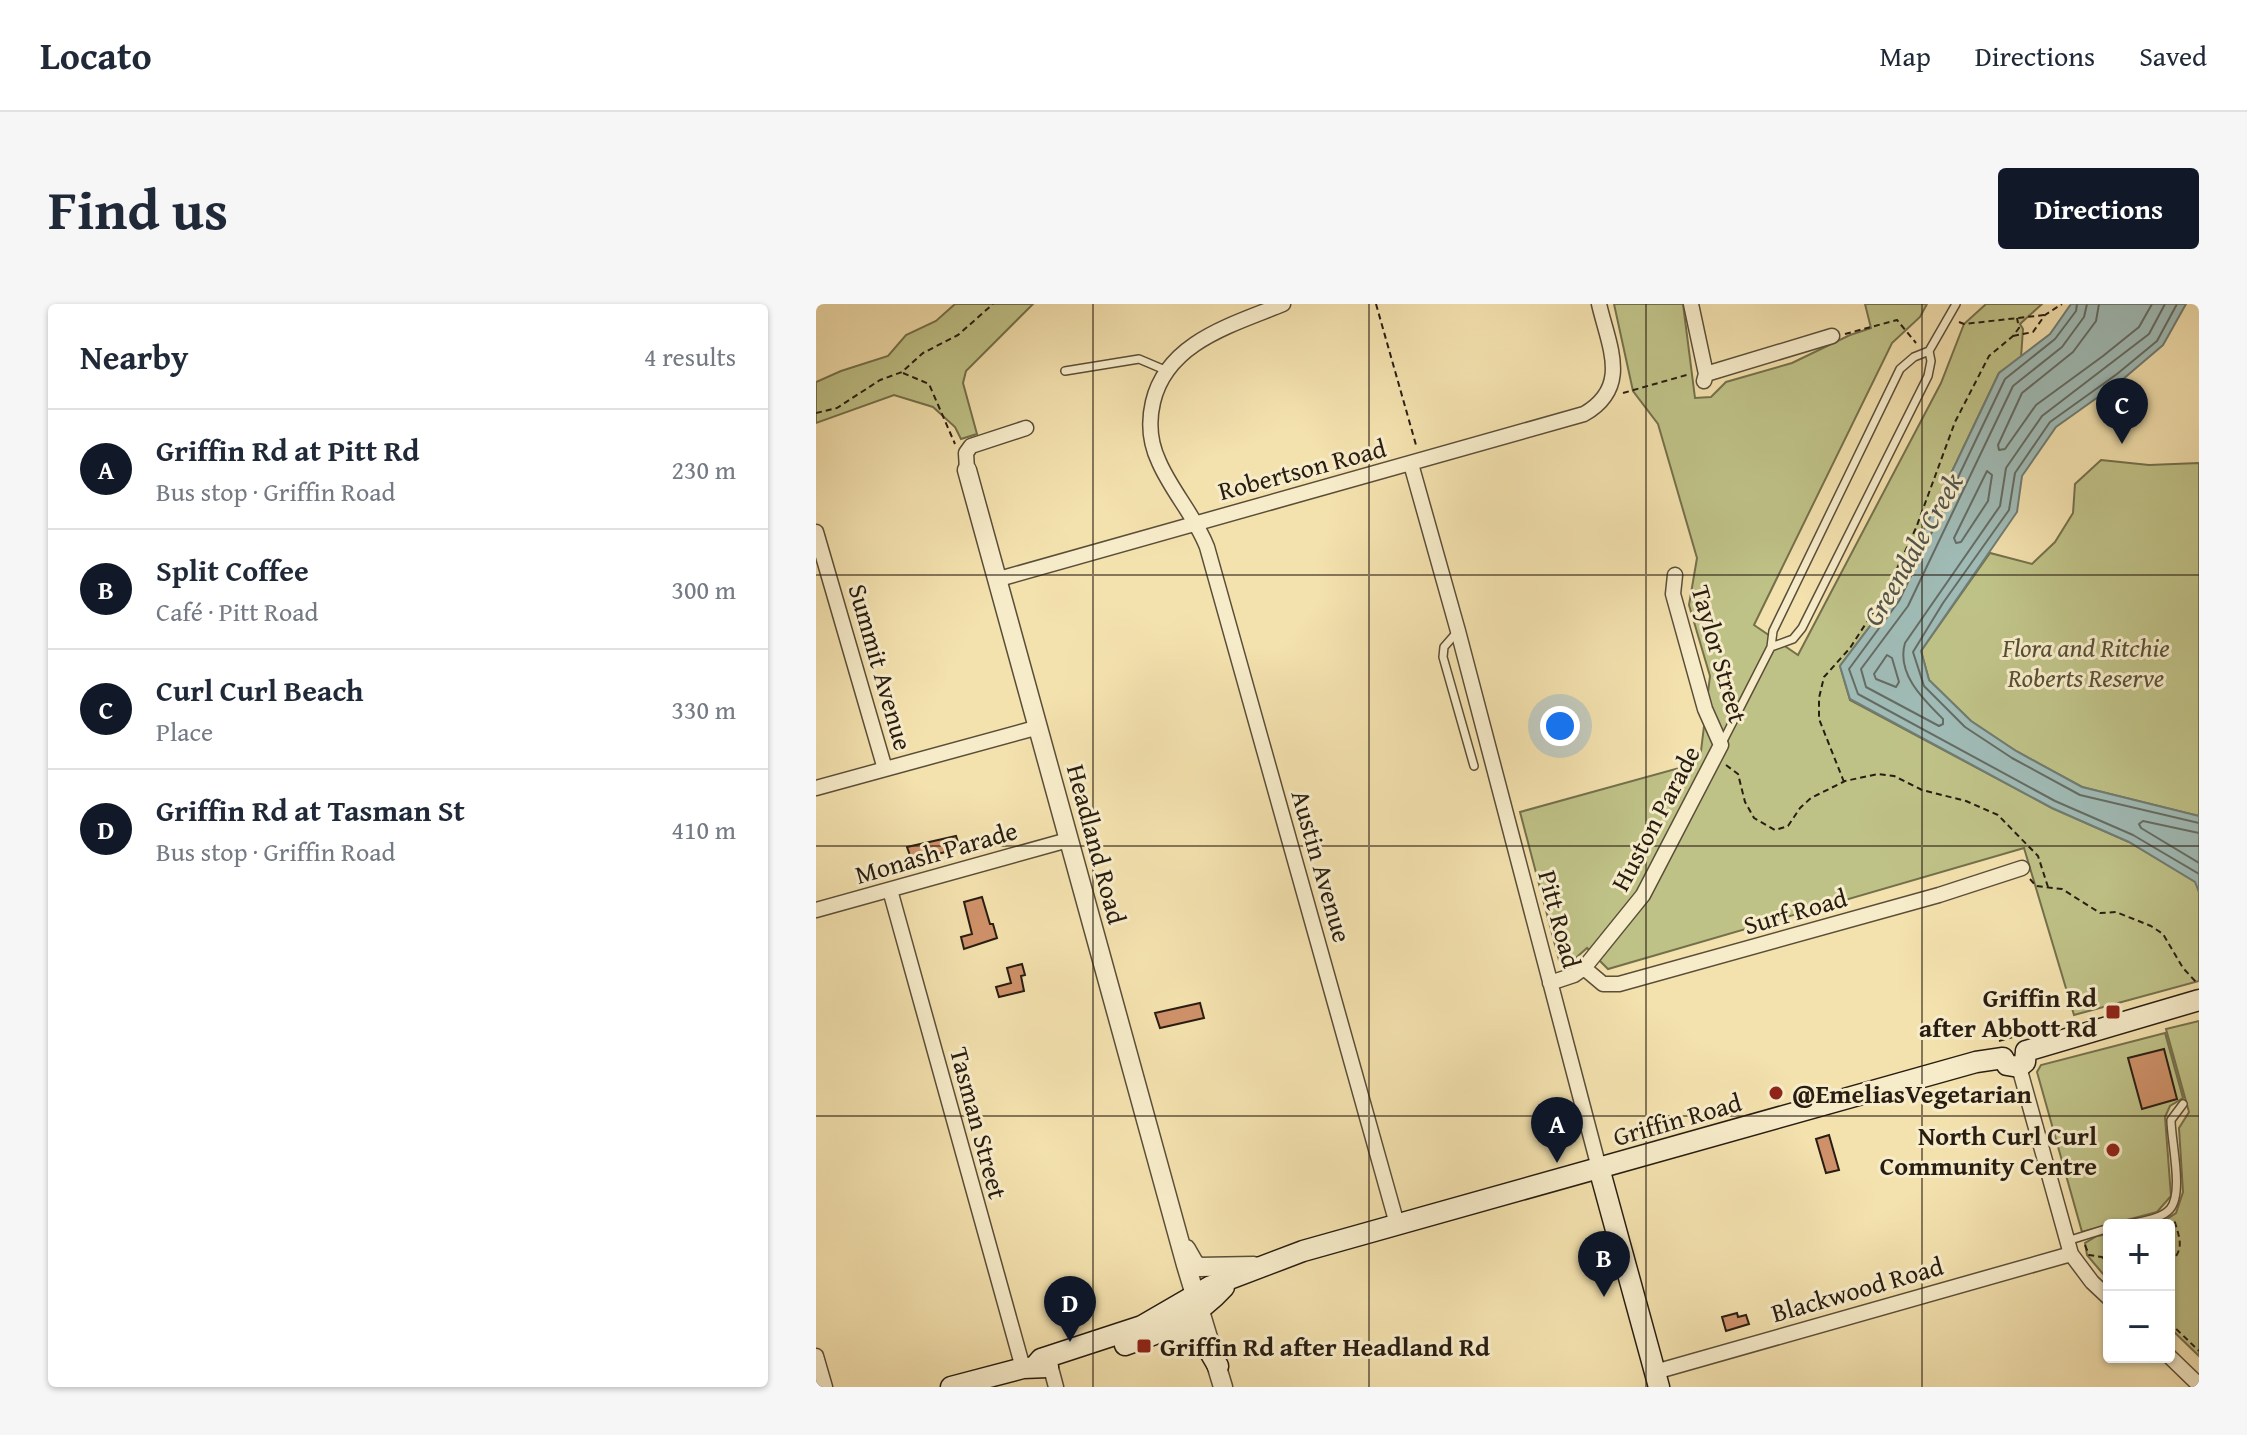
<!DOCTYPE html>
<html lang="en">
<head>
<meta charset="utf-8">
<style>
  body { margin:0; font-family:"Gentium Book Plus",serif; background:#f6f6f7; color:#1f2937 }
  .controls { position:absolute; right:24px; bottom:24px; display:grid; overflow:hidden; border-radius:8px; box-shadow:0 2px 6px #0004 }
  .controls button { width:72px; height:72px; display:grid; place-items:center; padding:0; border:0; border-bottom:2px solid #e0e1e3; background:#fff; color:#1f2937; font:40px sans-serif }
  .you { position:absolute; left:744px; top:422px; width:28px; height:28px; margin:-20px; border:6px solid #fff; border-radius:50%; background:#1a73e8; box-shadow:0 0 0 12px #1a73e833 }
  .badge { display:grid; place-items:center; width:52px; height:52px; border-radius:50%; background:#111827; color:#fff; font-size:26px; font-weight:700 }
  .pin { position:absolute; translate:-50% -66px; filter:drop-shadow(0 2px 4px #0008) }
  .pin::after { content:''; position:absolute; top:42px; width:28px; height:24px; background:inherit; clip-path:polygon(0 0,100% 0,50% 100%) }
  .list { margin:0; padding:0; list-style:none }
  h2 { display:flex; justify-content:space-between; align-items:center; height:104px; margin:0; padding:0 32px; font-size:34px }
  h2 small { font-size:26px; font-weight:400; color:#747a83 }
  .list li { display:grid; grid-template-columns:52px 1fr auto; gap:24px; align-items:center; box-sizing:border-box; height:120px; padding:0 32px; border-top:2px solid #e0e1e3 }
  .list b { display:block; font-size:30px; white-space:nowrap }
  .list p { margin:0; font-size:26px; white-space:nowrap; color:#747a83 }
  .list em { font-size:26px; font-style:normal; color:#747a83 }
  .map { position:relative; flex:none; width:1383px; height:1083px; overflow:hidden; border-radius:8px }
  header { display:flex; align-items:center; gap:48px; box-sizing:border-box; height:112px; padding:0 40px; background:#fff; border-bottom:2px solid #e0e1e3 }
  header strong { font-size:38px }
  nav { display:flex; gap:44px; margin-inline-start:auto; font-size:28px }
  .intro { display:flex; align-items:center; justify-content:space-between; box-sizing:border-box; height:192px; padding:0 48px }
  h1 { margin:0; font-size:56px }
  .button { padding:20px 36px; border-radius:8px; background:#111827; color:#fff; font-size:28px; font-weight:700 }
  main { display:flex; gap:48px; padding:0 48px }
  aside { flex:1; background:#fff; border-radius:8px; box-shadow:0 2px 6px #0004 }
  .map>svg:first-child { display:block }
</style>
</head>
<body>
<header>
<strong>Locato</strong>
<nav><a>Map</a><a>Directions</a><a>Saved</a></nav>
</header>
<div class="intro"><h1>Find us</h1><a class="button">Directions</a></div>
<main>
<aside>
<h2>Nearby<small>4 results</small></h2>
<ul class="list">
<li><span class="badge">A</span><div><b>Griffin Rd at Pitt Rd</b><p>Bus stop · Griffin Road</p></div><em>230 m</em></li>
<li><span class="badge">B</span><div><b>Split Coffee</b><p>Café · Pitt Road</p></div><em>300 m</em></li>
<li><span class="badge">C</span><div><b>Curl Curl Beach</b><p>Place</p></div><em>330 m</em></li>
<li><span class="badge">D</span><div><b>Griffin Rd at Tasman St</b><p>Bus stop · Griffin Road</p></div><em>410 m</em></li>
</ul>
</aside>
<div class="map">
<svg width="1383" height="1083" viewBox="0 0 1383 1083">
  <rect width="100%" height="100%" fill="#f3e1ae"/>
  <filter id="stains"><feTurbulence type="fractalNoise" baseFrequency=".0025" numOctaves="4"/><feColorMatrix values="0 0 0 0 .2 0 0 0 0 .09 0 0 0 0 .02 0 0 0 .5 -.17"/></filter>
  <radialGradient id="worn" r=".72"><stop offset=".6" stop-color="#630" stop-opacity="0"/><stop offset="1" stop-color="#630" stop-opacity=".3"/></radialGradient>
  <!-- green -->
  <path fill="#bfc287" stroke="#74704c" stroke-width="2" d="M139,0h78l-67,67 -3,12 14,51 -16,5 -6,-12 -22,-20 -39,-12 -78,28v-41l25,-11 47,-15 18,-21 30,-14z
    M798,0h69l12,94 16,-1 15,-15 66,-19 58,-28 21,-7 -6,-24h62l-7,13 -28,26 -138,282 44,30 143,-272 23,-59 22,-20h56l-22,20 3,5 -2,29 -22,15 -107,224 -52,69 10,34 202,108 77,34 67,40 3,10v89l-125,34 -50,-167 -416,121 -21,-21 -19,17 -9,-5 -39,-148 174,-48 7,-13 9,-75 -21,-71 8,-47 -39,-134 -25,-33z
    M1285,156l48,5 50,-2v353l-117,-29 -66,-36 -45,-30 -42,-41 -8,-29 69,-98 42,11 23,-22 18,-29 2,-29z
    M1383,717v335l-30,-29v-102h-11l18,-12 7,-21 -4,-64 10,-16 -23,-83z
    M1349,729l18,65 -13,8 -5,11 6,79 -14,16 -75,20 -45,-160 4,-7z
    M1293,930v47l-22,-26 -2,-12 12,-7z"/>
  <!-- water -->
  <path fill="#a0bbb6" stroke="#707c74" stroke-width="2" d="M1255,0h115l-23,41 -41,35 -66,47 -34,49 -5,36 -96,139 8,29 42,41 45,30 66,36 117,29v76l-4,-10 -66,-40 -77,-34 -202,-109 -10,-33 52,-69 107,-224 51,-39z"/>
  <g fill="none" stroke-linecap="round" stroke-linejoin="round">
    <!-- shore -->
    <path stroke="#646c64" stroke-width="2" d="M1261,0l-1,7 -21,28 -50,40 -106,222 -50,68 9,25 197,107 78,34 66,39
      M1271,0l-3,13 -22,30 -49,39 -105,220 -47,63 5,18 73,39 4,-2v-5c-19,-19 -47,-45 -38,-76l95,-137 6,-38 36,-52 107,-82 16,-30
      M1283,0l-3,17 -23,31 -51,41 -24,52 1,5 6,-1 31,-44 67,-49 36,-29 13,-23
      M1361,0l-20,37 -40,33 -67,48 -35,51 -6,37 -66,93 -30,49 11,34 41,41 47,31 68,37 119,28
      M1171,167l5,4 -4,26 -27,41 -5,1 -2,-5z
      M1071,351l5,3 7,24 -3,5 -20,-8 -2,-5z
      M1383,529l-56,-12 -4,3 2,4 58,35"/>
  </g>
  <!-- building -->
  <path fill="#cf9169" stroke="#281d12" stroke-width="2" d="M140,532l4,12 -48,13 -5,-14z
    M166,593l8,27h3l4,14 -33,11 -3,-12 11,-3 -8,-32z
    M206,660l3,11 -4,1 3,15 -25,6 -3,-10 15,-4 -4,-15z
    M384,699l4,15 -44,10 -5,-15z
    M1348,745l13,50 -35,10 -14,-51z
    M1013,831l10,35 -13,3 -10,-34z
    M921,1009l1,4 8,-2 3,9 -23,7 -4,-14z"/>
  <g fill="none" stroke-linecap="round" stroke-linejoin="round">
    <!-- service casing -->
    <g stroke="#5b4e39" stroke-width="10">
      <path id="service" d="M249,67l74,-12 26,11
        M642,327l-14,16 -1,10 31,109
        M955,343l22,-8 9,-11 126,-252 3,-15 -2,-10
        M905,441l50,-98 2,-16 127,-262 14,-12 15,-6 27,-47
        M1306,921c15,-3 39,-5 48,-16 14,-16 1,-68 1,-89l12,-16
        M1251,937l42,-13"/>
    </g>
    <!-- minor casing -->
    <g stroke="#5b4e39" stroke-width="17">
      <path id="minor" d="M467,0c-51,21 -116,38 -130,98 -5,21 -3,41 6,60 13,30 36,54 48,85l190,677
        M875,0l15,70 -2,7
        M890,70l126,-38
        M595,160l47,167 141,537
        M151,166l-1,-17 5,-7 55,-18
        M0,228l69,237
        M183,275l585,-165c47,-27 25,-67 15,-110
        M0,484l223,-61
        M74,586l133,478
        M0,606l252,-70
        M768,664l19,16h16l320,-89 83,-27
        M734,679l24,-8 10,-7 59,-73 78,-150 -16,-36 -32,-115 2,-19
        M1203,763l52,187 21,28 17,16
        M0,1052l9,31
        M1353,1052l30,29
        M232,1053l8,30
        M839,1068l416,-118"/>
    </g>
    <!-- tertiary casing -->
    <g stroke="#5b4e39" stroke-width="21">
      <path id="tertiary" d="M151,166l219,795 37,122
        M370,945l8,14 5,4 55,-1"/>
    </g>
    <!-- secondary casing -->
    <g stroke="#281d12" stroke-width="23">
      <path id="secondary" d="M1210,747l173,-51
        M1187,754l4,7 12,2 6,-5 1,-11
        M783,864l60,219
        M349,1030l21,-3 14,4 18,31
        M309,1041c37,-12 72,-28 99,-58
        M219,1062l6,-7 101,-33 69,-40 92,-35 673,-189 27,-4
        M135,1083l72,-19 25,-1"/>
    </g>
    <!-- path -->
    <path stroke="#281d12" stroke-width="2" stroke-dasharray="6 4" stroke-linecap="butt" d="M560,0l40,141
      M1143,18l5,2 81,-9
      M1029,30l52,-14 19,23
      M1197,32l20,-4 12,-17 17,-11
      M87,69l26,11 26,60
      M807,89l67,-19
      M0,109l21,-5 43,-28 22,-8 21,-19 35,-18 35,-31
      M910,461l12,9 7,28 9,16 21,12 13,-4 12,-18 11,-10 34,-17 33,-7 16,2 28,14 44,11 32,14 40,41 10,31
      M1028,478l-25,-63v-21l5,-21 26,-29 35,-54 31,-66 39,-106 34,-66 24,-20 6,-8 -2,-10
      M1214,575l6,7 26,3 38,24 16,-1 35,14 12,8 20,34 14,15
      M1183,737l21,-6
      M1269,941l4,10 13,2 7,7
      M1353,959c17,-13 10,-26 5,-44
      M1353,1018l30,29"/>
    <!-- service -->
    <use href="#service" stroke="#f7ecca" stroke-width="7"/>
    <!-- minor -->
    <use href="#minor" stroke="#f7ecca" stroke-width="14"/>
    <!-- tertiary -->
    <use href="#tertiary" stroke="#f7ecca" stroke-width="18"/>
    <!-- secondary -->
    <use href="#secondary" stroke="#f7ecca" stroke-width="20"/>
  </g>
  <!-- grid -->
  <path fill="none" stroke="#281d12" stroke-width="2" stroke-opacity="0.55" d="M277,0v1083M553,0v1083M830,0v1083M1106,0v1083M0,271h1383M0,542h1383M0,812h1383"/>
  <!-- markers -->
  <g fill="#8f2418" stroke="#f7ecca" stroke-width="3">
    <rect x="1289" y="700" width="16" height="16" rx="4"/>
    <circle cx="960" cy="789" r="8"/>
    <circle cx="1297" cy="846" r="8"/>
    <rect x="320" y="1034" width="16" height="16" rx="4"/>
  </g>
  <g text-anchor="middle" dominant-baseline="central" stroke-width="6" stroke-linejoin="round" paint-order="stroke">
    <!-- street labels -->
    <g font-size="26" fill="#281d12" stroke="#f7ecca">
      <text transform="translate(486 165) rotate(-15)">Robertson Road</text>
      <text transform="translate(904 350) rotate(74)">Taylor Street</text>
      <text transform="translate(65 363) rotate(74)">Summit Avenue</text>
      <text transform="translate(839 514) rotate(-62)">Huston Parade</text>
      <text transform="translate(281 540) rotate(75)">Headland Road</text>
      <text transform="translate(120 548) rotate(-16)">Monash Parade</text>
      <text transform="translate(506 562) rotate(74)">Austin Avenue</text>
      <text transform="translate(979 607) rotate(-16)">Surf Road</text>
      <text transform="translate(744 615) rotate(75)">Pitt Road</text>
      <text transform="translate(861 815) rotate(-16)">Griffin Road</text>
      <text transform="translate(163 819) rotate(75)">Tasman Street</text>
      <text transform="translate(1041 985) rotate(-16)">Blackwood Road</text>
    </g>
    <!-- park labels -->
    <g font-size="26" font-style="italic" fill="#554f35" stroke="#f7ecca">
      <text x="1270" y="343">Flora and Ritchie<tspan x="1270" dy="30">Roberts Reserve</tspan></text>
    </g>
    <!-- poi labels -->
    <g font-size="26" font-weight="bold" fill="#281d12" stroke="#f7ecca" text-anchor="end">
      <text x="1281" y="693">Griffin Rd<tspan x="1281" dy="30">after Abbott Rd</tspan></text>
      <text x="976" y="789" text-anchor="start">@EmeliasVegetarian</text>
      <text x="1281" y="831">North Curl Curl<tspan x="1281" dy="30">Community Centre</tspan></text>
      <text x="344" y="1042" text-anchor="start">Griffin Rd after Headland Rd</text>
    </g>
    <!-- water labels -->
    <g font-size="28" font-style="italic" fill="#52544b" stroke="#f7ecca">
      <text transform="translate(1096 245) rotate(-60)">Greendale Creek</text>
    </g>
  </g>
  <rect width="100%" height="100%" filter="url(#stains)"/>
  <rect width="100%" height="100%" fill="url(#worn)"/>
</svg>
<div class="controls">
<button>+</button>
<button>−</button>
</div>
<div class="you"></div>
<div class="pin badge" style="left:741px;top:859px">A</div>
<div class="pin badge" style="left:788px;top:993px">B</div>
<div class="pin badge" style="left:1306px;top:140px">C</div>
<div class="pin badge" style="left:254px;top:1038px">D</div>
</div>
</main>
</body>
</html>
